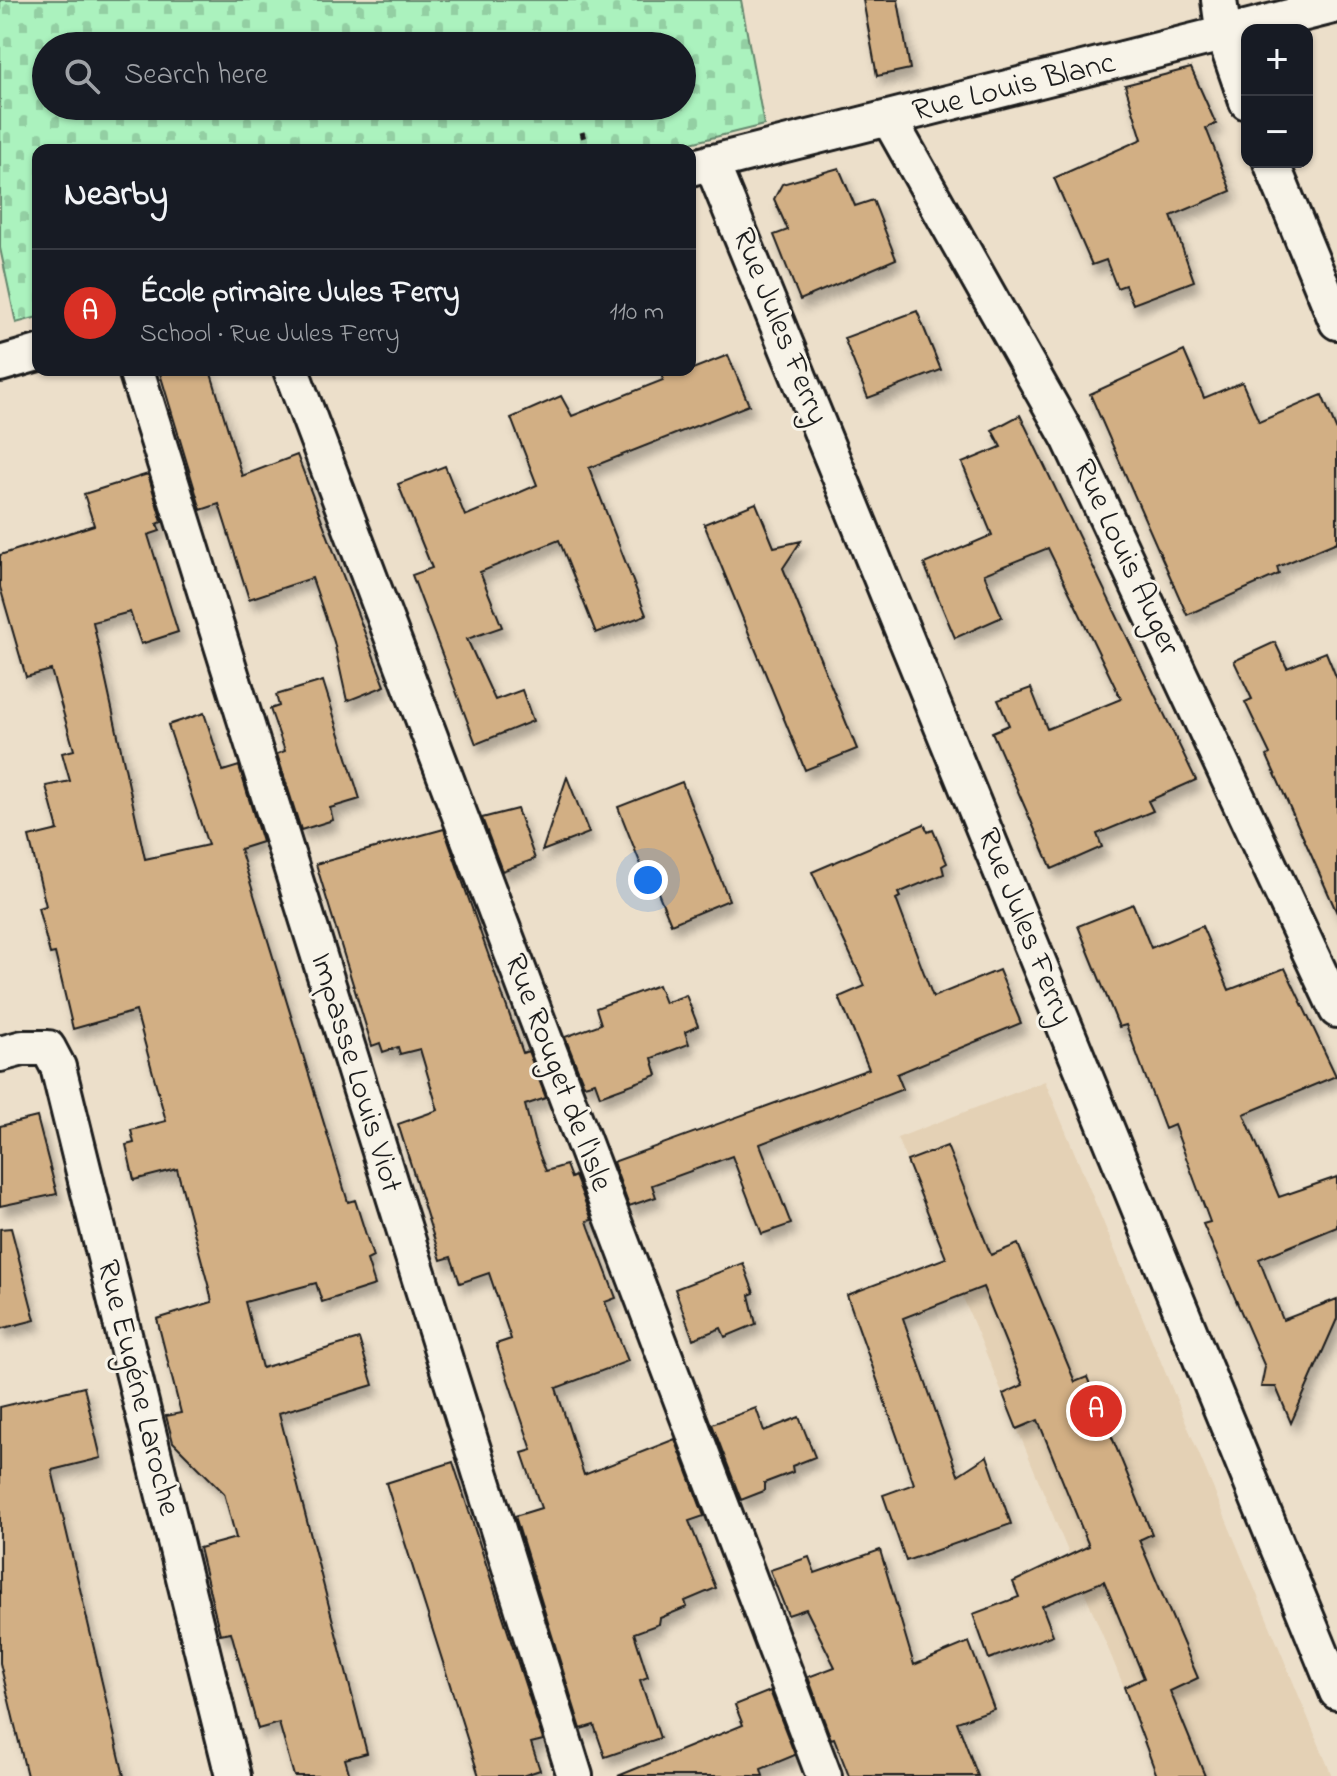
<!DOCTYPE html>
<html lang="en">
<head>
<meta charset="utf-8">
<style>
  body { margin:0; font-family:"Indie Flower",sans-serif; background:#242831; color:#f1f3f6 }
  .controls { position:absolute; right:24px; top:24px; display:grid; overflow:hidden; border-radius:16px; box-shadow:0 2px 6px #0004 }
  .controls button { width:72px; height:72px; display:grid; place-items:center; padding:0; border:0; border-bottom:2px solid #363941; background:#171b24; color:#f1f3f6; font:40px sans-serif }
  .you { position:absolute; left:648px; top:880px; width:28px; height:28px; margin:-20px; border:6px solid #fff; border-radius:50%; background:#1a73e8; box-shadow:0 0 0 12px #1a73e833 }
  .badge { display:grid; place-items:center; width:52px; height:52px; border-radius:50%; background:#d93025; color:#fff; font-size:26px; font-weight:700 }
  .pin { position:absolute; translate:-50% -50%; border:4px solid #fff; box-shadow:0 2px 8px #0006 }
  .list { margin:0; padding:0; list-style:none }
  h2 { display:flex; justify-content:space-between; align-items:center; height:104px; margin:0; padding:0 32px; font-size:34px }
  h2 small { font-size:26px; font-weight:400; color:#9ea1a6 }
  .list li { display:grid; grid-template-columns:52px 1fr auto; gap:24px; align-items:center; box-sizing:border-box; height:128px; padding:0 32px; border-top:2px solid #363941 }
  .list b { display:block; font-size:30px; white-space:nowrap }
  .list p { margin:0; font-size:26px; white-space:nowrap; color:#9ea1a6 }
  .list em { font-size:26px; font-style:normal; color:#9ea1a6 }
  .icon { flex:none; width:44px; height:44px; fill:none; stroke:currentColor; stroke-width:2; stroke-linecap:round; stroke-linejoin:round }
  .map { position:relative; flex:none; width:1337px; height:1776px; overflow:hidden }
  .search { position:absolute; background:#171b24; box-shadow:0 2px 6px #0004; left:32px; top:32px; width:664px; height:88px; display:flex; align-items:center; gap:20px; box-sizing:border-box; padding:0 28px; border-radius:44px; color:#9ea1a6; font-size:30px }
  .panel { position:absolute; background:#171b24; box-shadow:0 2px 6px #0004; left:32px; top:144px; width:664px; height:232px; border-radius:16px }
  .map>svg:first-child { display:block }
</style>
</head>
<body>
<div class="map">
<svg width="1337" height="1776" viewBox="0 0 1337 1776">
  <defs>
    <pattern id="cemetery-stones" width="16" height="16" patternUnits="userSpaceOnUse" patternTransform="scale(2)"><rect width="16" height="16" fill="#abf2be"/><path d="M2 7V4a2 2 0 0 1 4 0v3zM10 15v-3a2 2 0 0 1 4 0v3z" fill="#93cfa3"/></pattern>
    <filter id="shadow"><feDropShadow dx="5" dy="9" stdDeviation="4" flood-color="#0004"/></filter>
  </defs>
  <rect width="100%" height="100%" fill="#ecdfca"/>
  <filter id="ink" filterUnits="userSpaceOnUse"><feTurbulence type="fractalNoise" baseFrequency=".0125" numOctaves="2"/><feDisplacementMap in="SourceGraphic" scale="16" xChannelSelector="R" yChannelSelector="G"/><feConvolveMatrix kernelMatrix="1 2 1 2 8 2 1 2 1" color-interpolation-filters="sRGB"/></filter>
  <g filter="url(#ink)">
    <!-- built -->
    <path fill="#e4d1b5" d="M1045,1081l287,695h-175l-33,-89 -227,-549z"/>
    <!-- cemetery -->
    <path fill="url(#cemetery-stones)" stroke="#64876d" stroke-width="2" fill-rule="evenodd" d="M0,0h741l23,125 -102,25h-624v167l-22,6 -16,-75zM46,46h636v60h-636z"/>
    <!-- building -->
    <path fill="#d2af84" stroke="#1c1c1c" stroke-width="2" filter="url(#shadow)" d="M863,0h35l12,69 -33,7z
      M1191,68l25,56 -10,4 25,63 -60,25 23,65 -61,23 -8,-19 -8,3 -11,-28 -14,5 -38,-87 88,-39 -17,-54z
      M839,168l16,38 18,-6 23,59 -96,41 -26,-65 14,-5 -14,-31 8,-15z
      M917,311l24,59 -73,28 -24,-60z
      M1184,351l20,47 38,-16 17,40 63,-27 15,36v111l-60,25 2,7 -92,41 -97,-221z
      M728,355l21,50 -160,63 57,147 -50,18 -37,-93 -79,32 22,55 -35,12 28,61 27,-10 11,31 -57,23 -64,-169 20,-7 -34,-84 47,-18 20,50 72,-31 -26,-67 50,-22 11,20 91,-36 -3,-10h30z
      M159,370h51l32,106 55,-21 88,231 -38,15 -13,-59 -22,-64 -63,21 -30,-95 -18,6z
      M1020,415l176,365 -48,21 5,10 -56,23 5,13 -50,22 -60,-137 17,-7 -11,-25 33,-12 16,41 74,-30 -73,-151 -64,26 18,43 -47,21 -31,-74 68,-29 -30,-72 39,-16 -9,-17z
      M148,474l14,48 -5,2 3,7 -12,4 30,97 -37,12 -11,-32 -37,10 52,237 63,-14 -40,-120 36,-12 19,58 16,-5 23,76 -22,7 108,353 7,-2 18,57 -6,3 8,25 -53,17 -6,-19 -71,19 17,66 97,-29 14,46 -94,28 88,340 -22,6 5,17h-56l-15,-53 -21,6 -27,-97 -11,2 -21,-86 37,-10 -12,-45 -51,-51 -7,-26 15,-3 -24,-94 55,-17 -3,-14 -32,-119 -43,11 -8,-35 8,-2 -3,-13 35,-9 -30,-110 -63,18 -18,-76 -5,1 -12,-46 8,-2 -17,-69 29,-7 -12,-44 24,-5 -8,-28 12,-3 -23,-80 -25,7 -26,-90v-32l94,-30 -10,-31z
      M756,503l18,44 27,-6 -18,27 74,181 -52,21 -101,-246z
      M1275,642l12,26 39,-16 11,27v234l-70,-157 3,-2 -25,-52 7,-3 -18,-38z
      M323,681l37,118 -30,9 3,12 -32,10 -24,-76 8,-3 -15,-42 9,-3 -3,-11z
      M567,777l22,56 -47,18z
      M682,782l47,118 -58,24 -21,-51 -5,2 -27,-68z
      M517,809l18,50 -33,12 -20,-53z
      M924,824l4,8 5,-2 14,33 -5,3 2,8 -46,19 2,4 -4,2 37,98 66,-27 22,53 -124,51 6,15 -143,55 31,80 -29,10 -30,-78 -80,29 4,12 -27,9 -16,-44 256,-93 -30,-72 26,-11 -53,-114z
      M444,829l79,224 5,-2 18,47 -21,7 9,35 12,31 20,-6 5,13 4,-2 17,44 -5,1 2,6 27,71 -11,4 23,59 -72,27 28,87 91,-36 29,77 -15,5 27,67 -31,13 2,6 -27,11 -1,6 -25,9 14,44 -8,3 20,58 -55,19 -11,-32 -13,4 -66,-213 26,-8 -19,-55 10,-3 -36,-106 15,-5 -22,-66 -29,10 -9,-26 -10,3 -43,-136 40,-14 -18,-61 -20,5 -2,-7 -15,5 -3,-9 -8,3 -56,-182z
      M1133,904l18,44 51,-22 27,64 56,-22 51,108 -92,38 35,83 58,-20v50l-78,32 24,61 54,-21v20l-46,104 -15,-36h-15l4,-20 -62,-143 7,-2 -36,-97 -9,4 -39,-104 -7,2 -41,-101z
      M658,985l7,18 21,-8 12,31 -13,6 4,12 -37,14 5,17 -57,21 -5,-14 -11,3 -19,-48 36,-13 -5,-16z
      M37,1117l20,77 -57,12v-80z
      M947,1146l44,109 27,-11 57,138 12,-5 65,157 -13,6 59,138 -28,13 35,85h-48l-33,-89 20,-9 -40,-97 -62,25 11,29 -64,24 -16,-45 46,-17 -6,-15 76,-36 -51,-126 -21,9 -14,-35 20,-9 -40,-98 -80,31 55,157 29,-19 24,68 -105,37 -23,-66 31,-11 -67,-189 99,-37 -39,-97z
      M11,1228l24,92 -35,9v-100z
      M743,1263l11,30 -5,2 7,29 -31,13 -4,-9 -28,11 -18,-50z
      M84,1387l17,71 -49,12 72,306h-97l-27,-113v-256z
      M756,1408l8,23 35,-14 16,40 -23,9 1,6 -29,11v8l-23,9 -29,-76z
      M453,1462l90,278 -12,3 9,27 -18,6h-43l-93,-293z
      M880,1550l34,115 55,-23 25,67 -37,13 21,54h-129l-15,-38 -3,1 -23,-62 27,-10 -29,-58 -18,6 -18,-45 39,-13 6,16z
      M770,1691l25,64 -34,14 2,7h-145l125,-51 -8,-20z"/>
    <g fill="none" stroke-linecap="round" stroke-linejoin="round">
      <!-- street casing -->
      <g stroke="#1c1c1c" stroke-width="40">
        <path id="street" d="M1219,0l5,36 23,66
          M889,119l181,321 267,570
          M711,162l626,1530
          M1271,162l66,160
          M690,168l647,-163
          M0,364l38,-11
          M136,370l439,1406
          M291,370l533,1406
          M0,1054l23,-6h25l10,19 175,709"/>
      </g>
      <!-- path -->
      <path stroke="#1c1c1c" stroke-width="5" stroke-dasharray="6 6" stroke-linecap="butt" d="M582,132l5,18"/>
      <!-- street -->
      <use href="#street" stroke="#f7f3e8" stroke-width="34"/>
    </g>
  </g>
  <g text-anchor="middle" dominant-baseline="central" stroke-width="6" stroke-linejoin="round" paint-order="stroke">
    <!-- street labels -->
    <g font-size="32" fill="#1c1c1c" stroke="#f7f3e8">
      <text transform="translate(1014 88) rotate(-14)">Rue Louis Blanc</text>
      <text transform="translate(779 327) rotate(68)">Rue Jules Ferry</text>
      <text transform="translate(1125 558) rotate(65)">Rue Louis Auger</text>
      <text transform="translate(1024 927) rotate(68)">Rue Jules Ferry</text>
      <text transform="translate(355 1073) rotate(73)">Impasse Louis Viot</text>
      <text transform="translate(557 1073) rotate(69)">Rue Rouget de l'Isle</text>
      <text transform="translate(137 1388) rotate(76)">Rue Eugéne Laroche</text>
    </g>
  </g>
</svg>
<div class="controls">
<button>+</button>
<button>−</button>
</div>
<div class="you"></div>
<div class="pin badge" style="left:1096px;top:1411px">A</div>
<div class="search"><svg class="icon" aria-label="search" viewBox="0 0 24 24"><circle cx="10" cy="10" r="6"/><path d="M15 15l6 6"/></svg>Search here</div>
<section class="panel">
<h2>Nearby<small></small></h2>
<ul class="list">
<li><span class="badge">A</span><div><b>École primaire Jules Ferry</b><p>School · Rue Jules Ferry</p></div><em>110 m</em></li>
</ul>
</section>
</div>
</body>
</html>
